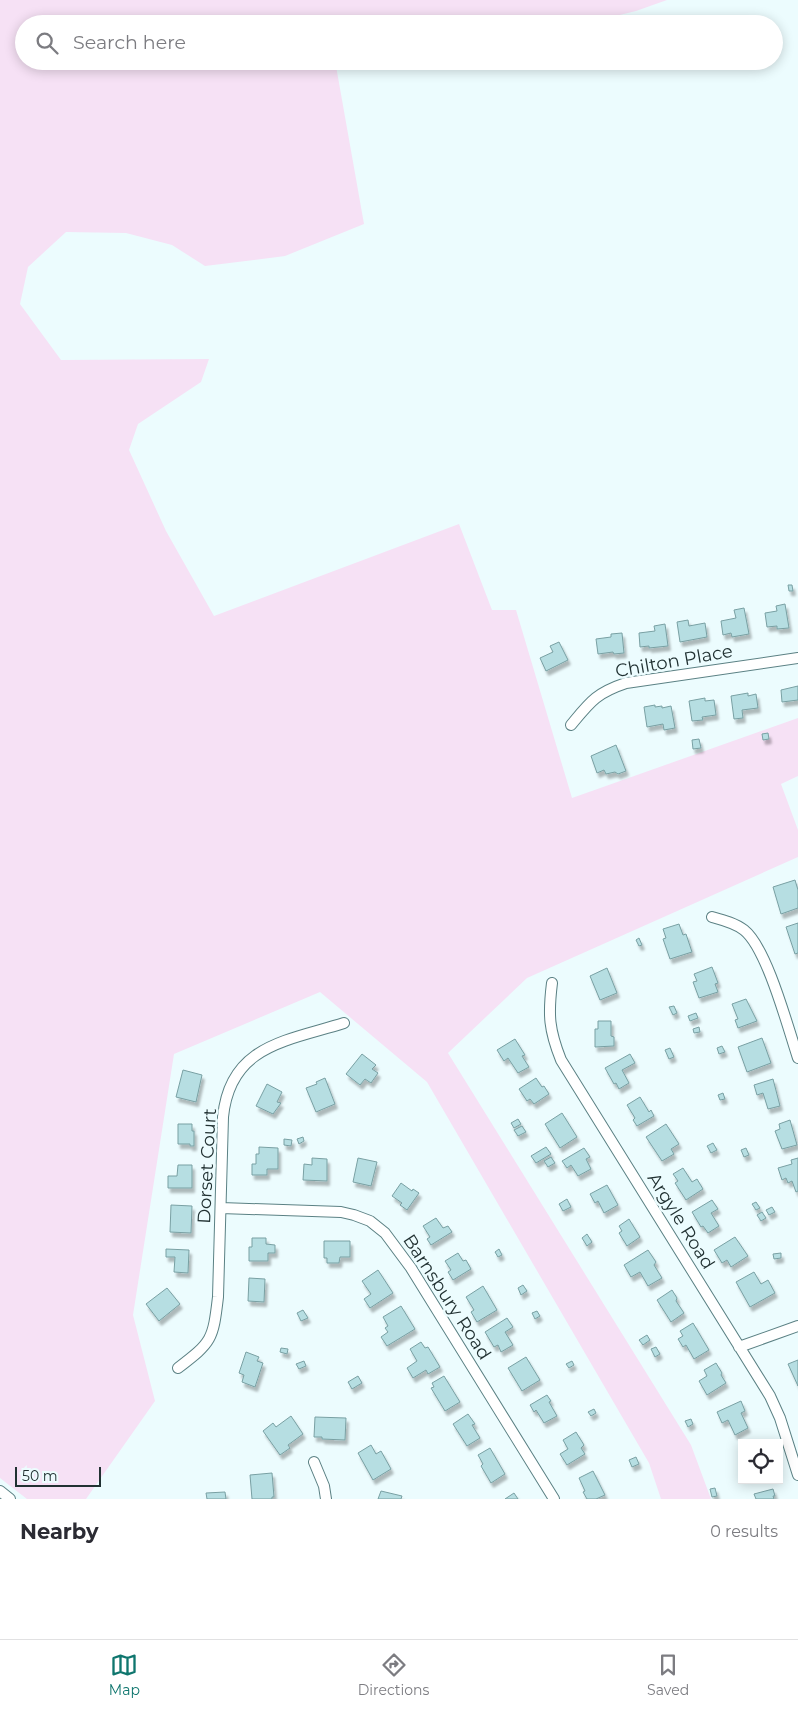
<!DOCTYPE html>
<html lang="en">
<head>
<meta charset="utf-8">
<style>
  body { margin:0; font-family:Montserrat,sans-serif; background:#f2f2f3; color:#2b2b33 }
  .controls { position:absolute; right:15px; bottom:15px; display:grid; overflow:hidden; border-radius:0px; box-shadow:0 2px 12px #0003 }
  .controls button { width:45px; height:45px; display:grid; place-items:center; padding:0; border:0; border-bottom:1px solid #e1e1e2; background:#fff; color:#2b2b33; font:25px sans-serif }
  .scale { position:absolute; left:15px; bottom:12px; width:86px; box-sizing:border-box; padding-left:5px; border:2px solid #213132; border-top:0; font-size:14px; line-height:18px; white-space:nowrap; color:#213132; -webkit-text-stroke:4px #ecfcfe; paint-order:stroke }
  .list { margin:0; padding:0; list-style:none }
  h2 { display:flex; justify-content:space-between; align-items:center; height:65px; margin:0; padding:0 20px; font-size:21px }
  h2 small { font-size:16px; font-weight:400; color:#7c7c81 }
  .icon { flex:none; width:28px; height:28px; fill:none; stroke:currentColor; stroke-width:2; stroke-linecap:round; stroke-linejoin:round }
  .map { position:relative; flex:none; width:798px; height:1499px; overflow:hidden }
  .search { position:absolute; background:#fff; box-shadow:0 2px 12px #0003; left:15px; right:15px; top:15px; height:55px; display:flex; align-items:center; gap:12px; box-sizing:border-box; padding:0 18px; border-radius:28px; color:#7c7c81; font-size:19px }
  .sheet { height:140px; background:#fff }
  nav { display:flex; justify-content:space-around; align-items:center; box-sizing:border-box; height:70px; border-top:1px solid #e1e1e2; background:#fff; font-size:14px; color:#7c7c81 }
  nav a { display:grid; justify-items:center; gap:2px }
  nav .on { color:#0f766e }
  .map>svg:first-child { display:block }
</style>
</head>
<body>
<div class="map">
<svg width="798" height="1499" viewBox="0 0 798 1499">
  <defs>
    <filter id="shadow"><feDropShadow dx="2.5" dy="4.5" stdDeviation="1" flood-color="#0004"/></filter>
  </defs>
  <rect width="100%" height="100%" fill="#ecfcfe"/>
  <!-- green -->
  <path fill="#f6e1f5" d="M0,0h667l-31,11 -53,13h-148l-17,-3 -6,3h-388v37h320l-8,5 28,158 -79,32 -80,10 -33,-21 -46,-12 -60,-1 -38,35 -8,37 41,56 148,-1 -8,23 -63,42 -9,26 37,81 48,85 245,-92 33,86h24l56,188 226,-80v58l-17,8 17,46v27l-271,121 -79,75 243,392 20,54h-50l-12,-36 -222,-381 -107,-90 -146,62 -41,261 22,86 -69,98h-59l-27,-21z"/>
  <!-- building -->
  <path fill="#b6dee2" stroke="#79a0a3" filter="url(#shadow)" d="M788,585h4l1,6h-4z
    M785,604l4,24 -12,1v-3l-10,1 -2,-14 12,-2 -1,-5z
    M744,608l5,26 -17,3 -1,-4 -8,2 -2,-14 15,-3 -2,-8z
    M688,620l1,6 16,-3 2,14 -27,5 -3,-20z
    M665,624l3,22 -19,2v-2l-9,1 -1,-14 16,-2 -1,-5z
    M622,633l2,20 -10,1 -1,-2 -15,2 -2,-15 15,-2v-3z
    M559,642l9,18 -22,11 -6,-13 13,-6 -3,-6z
    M798,686v14l-16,2 -1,-12z
    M748,693v3l8,-2 2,14 -16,2 1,8 -9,1 -3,-23z
    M705,698v3l9,-1 2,15 -14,2 1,3 -11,1 -3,-20z
    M655,705v2l7,-1v2l9,-2 4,22 -11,2 -1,-6 -16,3 -3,-20z
    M768,733l1,6 -6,1 -1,-6z
    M699,739l2,9 -8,1 -1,-9z
    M616,745l10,26 -8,3 -3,-2 -9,2 -2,-4 -7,3 -6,-17z
    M795,880l3,10v18l-17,6 -8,-27z
    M798,923v30l-3,1 -9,-27z
    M679,924l4,11 3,-1 6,18 -22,7 -7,-20 3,-1 -3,-9z
    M639,938l3,7 -3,1 -3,-6z
    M712,967l6,16 -3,1 3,8 -19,6 -6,-16 4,-1 -3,-7z
    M607,968l10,25 -17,7 -10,-24z
    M746,999l11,22 -19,7 -3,-8 3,-1 -6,-15z
    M674,1006l3,7 -4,2 -4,-8z
    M696,1013l2,5 -8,3 -2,-5z
    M598,1021h13v15l3,1v9l-19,1v-18h3z
    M699,1027l1,5 -6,1 -1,-4z
    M762,1038l9,25 -24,9 -9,-25z
    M515,1039l10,16 -3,1 7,11 -11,6 -10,-15 -4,3 -7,-11z
    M722,1046l3,6 -6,2 -2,-6z
    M670,1048l4,9 -5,2 -4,-9z
    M362,1054l14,11 -4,4 6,4 -7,10 -6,-4 -5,6 -14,-11z
    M630,1054l5,9 -13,7 7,13 -10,6 -3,-6 -2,1 -9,-16z
    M183,1070l19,5 -6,27 -20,-5z
    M325,1078l10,26 -19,8 -10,-24 11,-4 -1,-2z
    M536,1078l6,9 2,-1 5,8 -15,10 -4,-5 -3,2 -8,-12z
    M773,1079l7,27 -12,3 -5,-16 -6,2 -3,-10z
    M267,1084l15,8 -5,10 4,1 -8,11 -17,-8z
    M723,1093l2,6 -5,1 -2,-5z
    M640,1097l9,15 2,-2 3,6 -17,10 -4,-6 2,-2 -8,-13z
    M562,1113l15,24 -17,11 -15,-24z
    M518,1119l3,5 -7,4 -3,-5z
    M790,1120l7,25 -15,4 -7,-18 5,-2 -1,-5z
    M178,1124h14v7h2v15h-4v-2h-12z
    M666,1124l13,20 -8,5 3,5 -12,7 -16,-24z
    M522,1126l4,6 -8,4 -4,-6z
    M303,1137l1,4 -5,3 -2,-5z
    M284,1139l8,1 -1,6 -7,-1z
    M713,1143l4,7 -6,3 -4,-7z
    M259,1147l19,1v21h-11v6h-15v-11h4v-10h3z
    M546,1147l5,7 -15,9 -5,-7z
    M584,1148l6,9 -4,2 5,10 -13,7 -7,-11 -4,3 -5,-7z
    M746,1148l3,7 -5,2 -3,-7z
    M551,1157l4,6 -7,4 -4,-6z
    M312,1158l15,1v22l-24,-1 1,-16 8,1z
    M358,1158l19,4 -6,24 -18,-4z
    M798,1158v33l-2,1 -4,-11 -4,2 -2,-5 -4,2 -4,-12 14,-4 -1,-4z
    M178,1165h14v23h-24v-12h9z
    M683,1168l9,14 5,-3 6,10 -17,11 -11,-17 3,-2 -5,-7z
    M401,1183l11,8 1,-2 6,4 -12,17 -7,-5 2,-2 -10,-7z
    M607,1185l11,20 -14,8 -6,-12 -3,2 -5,-9z
    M567,1199l4,8 -8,4 -4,-7z
    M712,1200l6,9 -7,4 8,13 -11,7 -5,-7 -2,1 -9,-15z
    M756,1202l4,6 -4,2 -4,-6z
    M171,1205l21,1 -1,27 -21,-1z
    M772,1207l3,5 -6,3 -3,-5z
    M762,1212l4,6 -5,3 -4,-6z
    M436,1218l7,10 5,-2 4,6 -21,13 -4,-6 3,-2 -7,-11z
    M629,1219l11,18 -13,9 -8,-13 3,-2 -3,-5z
    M587,1234l5,8 -5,4 -5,-8z
    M735,1237l13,19 -17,11 -4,-7 -5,3 -8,-13z
    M252,1238h14v6l9,1v8h-7v8h-19v-14h3z
    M324,1241h26v16h-10l-1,6h-12v-5h-3z
    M166,1249l23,1 -1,23 -14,-1 1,-15h-9z
    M499,1249l3,6 -4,2 -3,-5z
    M648,1250l8,12 -2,3 8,13 -14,8 -8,-14 -9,5 -7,-12z
    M458,1253l5,8 3,-1 5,9 -18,11 -5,-8 3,-2 -6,-9z
    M781,1253v5l-7,1 -1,-5z
    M378,1270l15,23 -23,15 -6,-9 7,-5 -9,-13z
    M754,1272l7,12 7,-4 7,13 -25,14 -14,-25z
    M249,1278l16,1 -1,23 -16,-1z
    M523,1285l4,6 -6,4 -3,-7z
    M483,1286l14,24 -20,12 -6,-10 3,-2 -8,-13z
    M167,1288l13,16 -21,17 -13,-17z
    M672,1290l5,8 -1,3 8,12 -13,9 -14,-22z
    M401,1306l14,23 -28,17 -6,-9 7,-5 -3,-4 3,-2 -5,-9z
    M303,1310l5,8 -7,3 -4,-8z
    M537,1311l3,5 -5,3 -3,-6z
    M507,1318l6,9 -8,5 8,13 -12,7 -3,-7 -4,2 -9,-15z
    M693,1323l16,27 -15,9 -8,-14 -3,2 -5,-8 5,-3 -3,-5z
    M647,1335l3,5 -7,5 -4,-5z
    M421,1342l4,6 3,-1 12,20 -12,7 -2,-4 -13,8 -6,-10 10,-7 -7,-12z
    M656,1347l4,7 -5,3 -4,-8z
    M281,1348l7,1 -1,5 -7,-2z
    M246,1352l13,5 -2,4 6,2 -8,24 -13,-5 2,-7 -5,-2z
    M526,1357l14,23 -18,11 -14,-23z
    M798,1360v26l-10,-22z
    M304,1361l2,5 -7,3 -3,-5z
    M572,1361l2,4 -5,3 -3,-4z
    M716,1363l6,10 -1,2 5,8 -19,12 -8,-14 8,-5 -3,-6z
    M358,1376l4,7 -10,6 -4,-7z
    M444,1376l16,26 -15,9 -14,-23 3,-1 -2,-4z
    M547,1395l4,6 -2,1 8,14 -13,7 -8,-13 -2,2 -4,-7z
    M741,1401l4,10 -4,2 7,15 -13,7 -7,-15 -6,3 -5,-11z
    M594,1409l2,4 -5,3 -3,-4z
    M468,1414l7,10 -3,1 8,13 -13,8 -14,-22z
    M291,1416l12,18 -15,11 2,3 -10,7 -17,-24 10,-8 3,4z
    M315,1417l31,1 -1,22 -23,-1v-2h-8z
    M691,1419l2,5 -5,3 -3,-6z
    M576,1432l8,13 -3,3 4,6 -18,11 -7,-11 8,-5 -5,-9z
    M371,1445l5,9 5,-3 10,18 -18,11 -15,-27z
    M490,1448l15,26 -14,9 -10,-17 2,-2 -5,-9z
    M636,1457l3,7 -7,3 -3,-7z
    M593,1471l12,24 -9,4h-9l-4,-7 2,-1 -6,-13z
    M272,1473l2,24h-2v2h-20l-2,-24z
    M715,1488l2,8 -5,1 -2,-8z
    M773,1489l2,7h-2l1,3h-18l-2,-5z
    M381,1491l21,5 -1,3h-23z
    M225,1492l1,7h-19l-1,-6z
    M514,1493l4,6h-13z"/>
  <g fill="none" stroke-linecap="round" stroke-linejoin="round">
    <!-- street casing -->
    <g stroke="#5b8184" stroke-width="12">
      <path id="street" d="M571,725c19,-23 25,-32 55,-42l172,-25
        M712,917c11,3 23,6 32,13 23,18 44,98 54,128
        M552,983c-4,32 -3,47 9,77l209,336 10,22 18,57
        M221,1208l120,4 13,3 16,6 15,12 26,35 143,231
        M739,1347l59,-21
        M178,1368c34,-26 35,-28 40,-71l5,-180c7,-72 64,-76 121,-94
        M314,1462l10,24 2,13
        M0,1491l10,8"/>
    </g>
    <!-- street -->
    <use href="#street" stroke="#fff" stroke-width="10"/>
  </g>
  <g text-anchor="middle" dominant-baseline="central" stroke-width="5" stroke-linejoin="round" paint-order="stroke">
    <!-- street labels -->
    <g font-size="18" fill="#213132" stroke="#ecfcfe">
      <text transform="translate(674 661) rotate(-10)">Chilton Place</text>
      <text transform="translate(207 1166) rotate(-87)">Dorset Court</text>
      <text transform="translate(681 1221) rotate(58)">Argyle Road</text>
      <text transform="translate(447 1297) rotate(57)">Barnsbury Road</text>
    </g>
  </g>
</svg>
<div class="controls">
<button><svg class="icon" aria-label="locate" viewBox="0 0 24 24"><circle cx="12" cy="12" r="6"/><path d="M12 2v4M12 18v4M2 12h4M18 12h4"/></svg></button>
</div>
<div class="scale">50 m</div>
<div class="search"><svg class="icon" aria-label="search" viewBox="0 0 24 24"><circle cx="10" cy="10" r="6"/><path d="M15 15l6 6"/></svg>Search here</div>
</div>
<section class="sheet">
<h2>Nearby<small>0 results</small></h2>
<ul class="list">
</ul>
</section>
<nav>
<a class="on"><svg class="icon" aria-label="map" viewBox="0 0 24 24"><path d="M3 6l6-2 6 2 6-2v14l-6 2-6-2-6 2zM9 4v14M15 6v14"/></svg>Map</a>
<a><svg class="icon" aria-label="directions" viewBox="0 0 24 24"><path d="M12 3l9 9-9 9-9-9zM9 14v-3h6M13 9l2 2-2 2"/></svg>Directions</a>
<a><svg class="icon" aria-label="saved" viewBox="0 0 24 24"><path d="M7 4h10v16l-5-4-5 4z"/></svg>Saved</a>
</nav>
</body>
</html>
